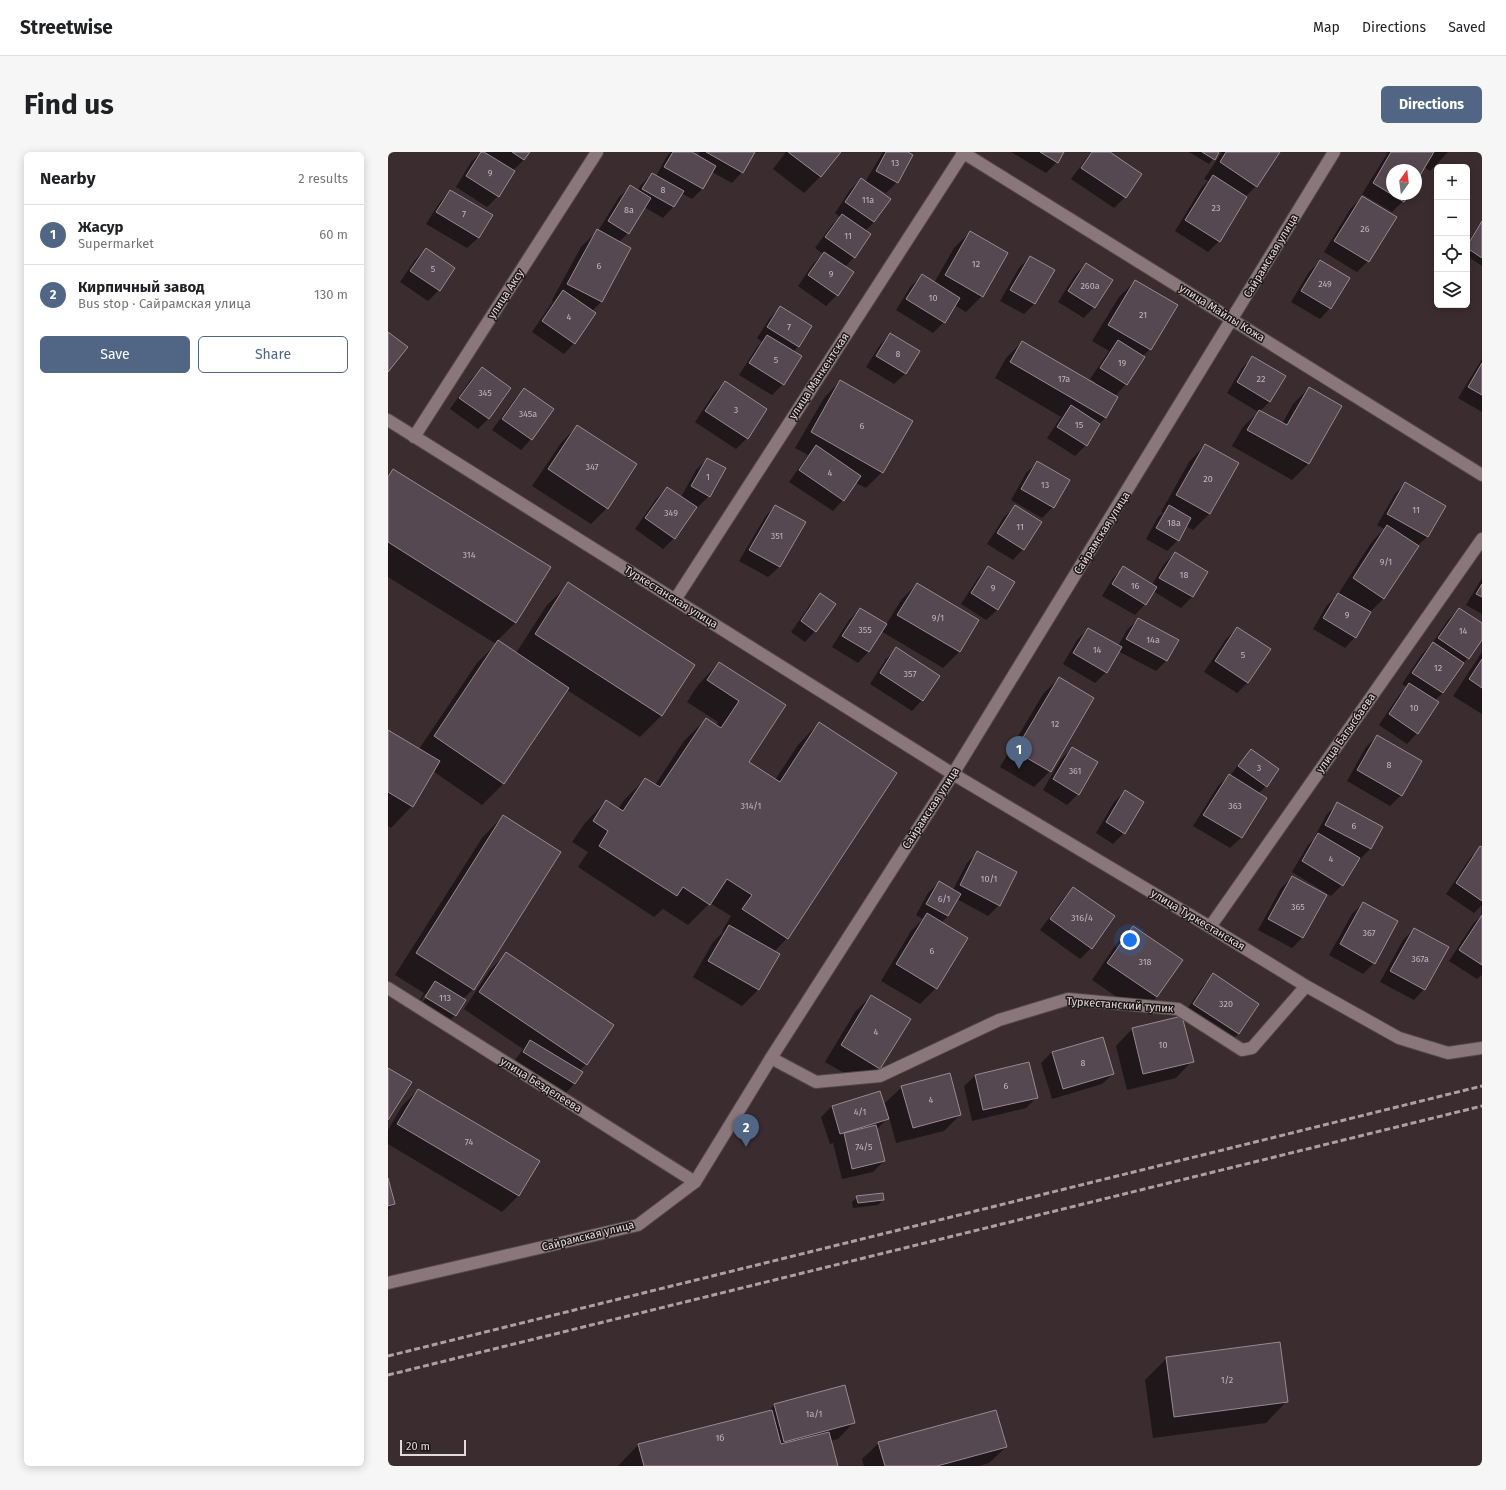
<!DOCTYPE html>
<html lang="en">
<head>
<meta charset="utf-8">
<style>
  body { margin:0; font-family:"Fira Sans",sans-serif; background:#f6f6f6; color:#202124 }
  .controls { position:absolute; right:12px; top:12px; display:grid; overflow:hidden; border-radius:6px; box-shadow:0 2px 10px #0003 }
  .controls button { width:36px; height:36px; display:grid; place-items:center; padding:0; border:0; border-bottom:1px solid #e0e0e0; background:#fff; color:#202124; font:20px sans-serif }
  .compass { position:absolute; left:998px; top:12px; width:36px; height:36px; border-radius:50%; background:#fff; box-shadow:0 2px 10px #0003; rotate:14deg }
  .scale { position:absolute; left:12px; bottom:10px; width:66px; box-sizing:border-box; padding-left:4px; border:2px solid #e3d9db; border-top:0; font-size:11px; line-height:14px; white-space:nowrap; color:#e3d9db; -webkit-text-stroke:3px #1e1718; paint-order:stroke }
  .you { position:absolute; left:742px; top:788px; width:14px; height:14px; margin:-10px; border:3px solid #fff; border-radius:50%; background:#1a73e8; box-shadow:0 0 0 6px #1a73e833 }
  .badge { display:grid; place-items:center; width:26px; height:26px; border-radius:50%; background:#516585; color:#fff; font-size:13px; font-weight:700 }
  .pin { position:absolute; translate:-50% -33px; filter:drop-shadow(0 1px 2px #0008) }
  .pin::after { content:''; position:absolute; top:21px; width:14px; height:12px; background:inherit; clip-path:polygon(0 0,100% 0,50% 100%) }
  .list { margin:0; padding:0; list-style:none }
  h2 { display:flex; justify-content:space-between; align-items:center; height:52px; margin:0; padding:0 16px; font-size:17px }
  h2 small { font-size:13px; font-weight:400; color:#757577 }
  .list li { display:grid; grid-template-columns:26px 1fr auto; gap:12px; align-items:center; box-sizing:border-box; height:60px; padding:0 16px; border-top:1px solid #e0e0e0 }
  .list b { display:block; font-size:15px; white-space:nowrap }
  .list p { margin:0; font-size:13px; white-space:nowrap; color:#757577 }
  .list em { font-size:13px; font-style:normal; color:#757577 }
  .actions { display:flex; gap:8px; padding:12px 16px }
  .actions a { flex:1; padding:9px 0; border:1px solid #516585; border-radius:6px; text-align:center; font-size:14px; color:#516585 }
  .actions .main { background:#516585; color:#fff }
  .icon { flex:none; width:22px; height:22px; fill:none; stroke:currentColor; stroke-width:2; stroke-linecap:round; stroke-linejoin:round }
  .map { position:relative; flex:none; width:1094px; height:1314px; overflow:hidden; border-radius:6px }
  header { display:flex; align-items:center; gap:24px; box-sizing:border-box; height:56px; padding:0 20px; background:#fff; border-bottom:1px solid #e0e0e0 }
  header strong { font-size:19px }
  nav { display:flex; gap:22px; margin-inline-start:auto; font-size:14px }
  .intro { display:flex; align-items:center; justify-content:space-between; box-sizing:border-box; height:96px; padding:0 24px }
  h1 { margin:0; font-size:28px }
  .button { padding:10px 18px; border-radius:6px; background:#516585; color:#fff; font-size:14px; font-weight:700 }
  main { display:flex; gap:24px; padding:0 24px }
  aside { flex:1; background:#fff; border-radius:6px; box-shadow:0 2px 10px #0003 }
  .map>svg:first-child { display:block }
</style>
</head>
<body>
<header>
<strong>Streetwise</strong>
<nav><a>Map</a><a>Directions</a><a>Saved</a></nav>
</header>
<div class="intro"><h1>Find us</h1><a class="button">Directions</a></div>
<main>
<aside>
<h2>Nearby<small>2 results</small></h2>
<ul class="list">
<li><span class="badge">1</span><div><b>Жасур</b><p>Supermarket</p></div><em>60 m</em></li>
<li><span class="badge">2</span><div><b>Кирпичный завод</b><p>Bus stop · Сайрамская улица</p></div><em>130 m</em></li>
</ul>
<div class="actions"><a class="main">Save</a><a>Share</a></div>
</aside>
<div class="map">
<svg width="1094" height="1314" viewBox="0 0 1094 1314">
  <rect width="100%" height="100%" fill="#3b2c2f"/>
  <!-- shadow -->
  <path fill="#0007" fill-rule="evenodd" d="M94,0h47l-5,8 -12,11 -14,25 -11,11 -31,-20 15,-25z
    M283,0h19l7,4 3,-4h54l-12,20 -10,11 -20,-11 -9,16 -11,11 -11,-6 -8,14 -10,11 -19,-11 -16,26 -9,9 -18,60 -9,9 -18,32 -10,11 -32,-22 21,-31 -1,-1 29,-53 16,-16h1l21,-34 11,-10 7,4 4,-6 11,-11 4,2 11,-20z
    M398,0h54l-20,25 -16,16 -31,-24z
    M495,0h23l-9,30 -11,11 -14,-8 -1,1 3,36 -9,9 -11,26 -9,10 8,5 -16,23 -11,11 -28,-20 15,-22 10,-10 -8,-6 16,-22 9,-9 -5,-4 15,-23 11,-11 4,3z
    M623,0h52l-6,10 -11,11z
    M703,0h17l17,45 -11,11 -43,-29z
    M801,0h29l-9,12z
    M834,0h57l-23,34 -11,11 -26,44 -11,11 -33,-21 27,-44 6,-6 -4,-2z
    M1000,0h60l-18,19 -6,-4 -8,13v-10h-24v24h16l-5,7 -11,11 -30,-18z
    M62,39l41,25 -13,22 -11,10 -41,-24 14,-22z
    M974,45l6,64 -11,11 -33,-20 27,-44z
    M1094,70v44l-15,-10v-12l11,-18z
    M582,80l12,64 -16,16 -12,-7 -10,17 -11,11 -37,-23 15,-24 11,-10 12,7 20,-35z
    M38,97l13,41 -11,11 -28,-19 15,-22z
    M642,105l23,14 -19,33 -10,10 -24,-13 19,-33z
    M932,109l10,47 -10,11 -29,-17 18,-30z
    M698,112l8,43 -10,11 -26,-16 17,-27z
    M747,129l41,24 -26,44 -8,8 -16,27 -11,12 2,1 -12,21 -6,6 -13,21 -11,11 -28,-18 14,-21 -66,-39 11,-20 16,-16 72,42 1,-2 -5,-3 19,-28 -17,-10 27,-44z
    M392,155l31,19 -13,21 -5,5 -10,32 -11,11 -33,-20 18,-28 5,-5 -5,-4 13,-20z
    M502,182l28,17 -13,23 -11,10 -28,-17 14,-22z
    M864,206l18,43 -10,10 22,13 11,-20 16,-16 32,18 -33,58 -16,16 -60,-34 11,-19 15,-15 -31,-19 15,-25z
    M1094,207v53l-24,-14z
    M94,216l7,50 -11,11 -28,-20 21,-30z
    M452,229l42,91 -16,16 -10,-5 -13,17 -10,11 -44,-29 19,-27 -13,-7 29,-50z
    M337,230l22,56 -11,11 -41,-27 19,-29z
    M136,237l29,20 -22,30 -10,11 -29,-20 22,-30z
    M189,274l30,82 -16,16 -59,-38 29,-43z
    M817,293l5,68 -17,17 -7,-4 -8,14 -11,11 -21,-12 12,-22 5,-4 -2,-1 28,-50z
    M319,307l2,37 -11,11 -1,-1 -23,32 -11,11 -28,-20 21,-30 11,-11 14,9 15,-27z
    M649,311l16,44 -11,11 -31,-18 15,-27z
    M5,318l123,152 -19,19 19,12 31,-48 22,-21 125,81 -33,51 -21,21 -73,-47 -63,93 -22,22 -49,-34 -21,35 -21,22 -3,-2v-95l31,18 58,-86 19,-19 -108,-67v-101z
    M1017,331l39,23 -17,31 -10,9 -33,52 -14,14 -15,25 -10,11 -32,-19 14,-24 10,-9 34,-53 13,-14 -7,-4 18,-31z
    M387,354l29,17 -25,44 -11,10 -29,-16 26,-44z
    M627,355l8,42 -10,11 -26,-16 17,-27z
    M787,401l32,19 -15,25 -11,11 -28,-17 -8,13 -10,11 -33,-19 11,-18 11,-11 28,18 12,-21z
    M600,415l26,15 -17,28 -11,10 -25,-16 17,-26z
    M1094,426v36l-16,-9z
    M529,432l61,36 -19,32 -16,16 -62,-37 -13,21 -10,11 -26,-16 17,-27 11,-11 26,16 15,-25z
    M432,442l-5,37 -10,11 -14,-10 19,-27z
    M1071,457l23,15v14l-14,20 -8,8 -17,27 -9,8 -17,32 -10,11 -28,-19 20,-30 8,-8 -5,-3 20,-30 9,-9 17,-25z
    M750,467l28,42 -10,10 -38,-20 -12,21 -11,11 -32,-19 14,-24 11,-11 30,17 9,-16z
    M849,476l11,54 -11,11 -33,-21 22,-33z
    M508,497l26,51 -10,11 -42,-27 16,-25z
    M1094,500v62l-29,-18z
    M331,511l65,42 -37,57 28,18 23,-35 21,-22 -32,215 -13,14 4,3 -20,35 -16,16 -49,-29 20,-35 10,-10 -1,-1 9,-15 -21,-13 -22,22 -25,-16 -9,8 -76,-50 10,-15 -16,-10 13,-19 21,-22 12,8 6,-9 21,-21 10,6 29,-44 22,-22 10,7 2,-4 -31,-20 11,-17z
    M671,526l-9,93 -16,16 -34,-20 43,-73z
    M989,584l24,59 -11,11 -43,-25 19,-34z
    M684,596l6,46 -11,11 -24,-15 18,-31z
    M863,598l15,36 -8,8 8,4 -25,40 -11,10 -37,-22 25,-40 11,-11 1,1 11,-15z
    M737,640l-1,41 -11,11 -17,-11 18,-31z
    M950,652l44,23 -12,22 -11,11 -1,-1 -16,26 -11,11 -39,-24 16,-27 8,-8 -1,-1 12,-22z
    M115,664l-30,173 -10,10 -8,16 -11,11 -29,-18 9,-15 -29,-18 87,-137zM37,842h3l-5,8 -2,-1z
    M1093,695l1,1v57l-8,8 -28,-19 24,-36z
    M589,701l22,52 -11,11 -31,-17 -9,17 -7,7 -5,65 -16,16 -39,-23 30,-50 12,-12 -7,-4 12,-22 11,-11 14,8 14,-27z
    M904,725l11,60 -11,11 -34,-18 23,-42z
    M685,736l18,60 -11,11 -40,-29 23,-31z
    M975,751l11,60 -11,11 -34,-19 23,-41z
    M1094,763v60l-5,4 -28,-18 24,-37z
    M745,775l24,70 -17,16 -48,-33 25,-37z
    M1026,777l10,60 -10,11 -34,-18 23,-42z
    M118,802l80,110 -7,7 3,1 -8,12 -10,11 -51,-32 10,-14 -59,-40 26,-39z
    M825,823l45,29 -20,30 -11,10 -44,-29 20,-29z
    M483,844l8,72 -16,16 -38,-22 30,-50z
    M744,877l60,32 -16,17 -49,12 -11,-44z
    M664,900l61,22 -11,10 -50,15 -11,-36z
    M587,924l62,21 -11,11 -54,13 -8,-35z
    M514,935l58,28 -16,16 -48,12 -7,-26 -12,12 7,32 -11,11 -31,7 -9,-36 -3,1 -9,-27 11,-11 48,-14 6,22 2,-1 -3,-10z
    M30,938l101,105 -17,17 -114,-68v-14l14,-24z
    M0,1029l6,23 -6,6z
    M469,1045l26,3 -5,5 -25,3 -1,-6z
    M779,1206l120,43 -21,22 -113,15 -8,-58z
    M456,1234l10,36 -16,17 -7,2 6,25h-219l21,-22 129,-32 6,-7z
    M491,1291l127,4 -17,16 -10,3h-115l-2,-7z"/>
  <!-- building -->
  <path fill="#564850" stroke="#998992" d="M93,0h3l31,19 -16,26 -33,-21z
    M124,0h18l-6,8z
    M285,0h19l24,14 -13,23 -39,-22z
    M318,0h49l-12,21z
    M400,0h53l-20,25z
    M498,0h22l5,3 -15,28 -22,-12z
    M652,0h24l-6,11z
    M704,0h18l32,22 -16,24 -45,-30z
    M814,0h17l-4,8z
    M838,0h54l-23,35 -37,-25z
    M1003,0h43l-18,30v-12h-24v24h17l-5,8 -31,-19z
    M264,21l32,18 -10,16 -32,-18z
    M825,23l34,22 -27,45 -35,-22z
    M473,26l30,21 -17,23 -29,-20z
    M242,33l21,13 -22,36 -21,-13z
    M62,38l43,25 -14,23 -43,-26z
    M974,44l35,21 -28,45 -35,-21z
    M454,62l29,20 -16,24 -30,-21z
    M1094,69v37l-15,-10v-2z
    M209,77l34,19 -29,54 -35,-18z
    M582,79l38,22 -25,44 -38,-22z
    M38,96l29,20 -15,23 -30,-20z
    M436,100l30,20 -16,24 -30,-21z
    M642,104l25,14 -20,34 -25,-14z
    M932,108l30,18 -19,31 -30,-18z
    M698,111l27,17 -18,28 -27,-17z
    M534,122l38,24 -15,25 -39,-24z
    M747,128l43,25 -27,45 -43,-25z
    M175,138l33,23 -21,31 -33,-23z
    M392,154l32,20 -13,21 -32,-20z
    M0,180l20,15 -20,25z
    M502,181l30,18 -14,23 -30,-18z
    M379,183l35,21 -18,29 -35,-22z
    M730,188l27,17 -18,28 -27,-17z
    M634,189l96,56 -12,21 -96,-56z
    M864,204l34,20 -16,26 -33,-20z
    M1094,211v32l-14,-8z
    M94,215l29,21 -22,31 -30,-21z
    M452,228l73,41 -30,52 -72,-41z
    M337,229l42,28 -19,30 -43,-28z
    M921,235l33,19 -33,58 -62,-34 12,-20 28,15z
    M136,236l30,21 -22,31 -30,-21z
    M683,253l29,19 -13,22 -30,-19z
    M189,273l60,39 -29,45 -60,-40z
    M817,292l34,19 -29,51 -34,-19z
    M428,293l45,31 -17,25 -45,-31z
    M319,306l19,10 -16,29 -19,-11z
    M649,309l33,19 -16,28 -33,-19z
    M5,317l158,98 -35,56 -128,-81v-65z
    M1017,330l41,24 -18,31 -41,-23z
    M279,335l30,20 -22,32 -30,-21z
    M387,353l31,17 -26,45 -31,-17z
    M627,353l27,17 -18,28 -27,-17z
    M781,353l22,13 -12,23 -23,-13z
    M999,373l32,21 -35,53 -31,-21z
    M787,400l33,20 -15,25 -34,-19z
    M600,414l27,16 -17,28 -27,-17z
    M735,414l34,21 -11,18 -34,-21z
    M180,430l127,83 -33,51 -127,-82z
    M529,431l62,37 -19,32 -63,-37z
    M1094,432v13l-6,-3z
    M432,441l16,11 -20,28 -15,-11z
    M950,441l33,19 -15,26 -33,-20z
    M472,456l27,16 -18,28 -27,-16z
    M1071,456l23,15v17l-13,19 -31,-21z
    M750,466l41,22 -12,21 -41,-22z
    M849,475l34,22 -23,34 -33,-22z
    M700,476l34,19 -15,26 -34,-20z
    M110,488l71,48 -65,96 -70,-48z
    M1045,490l31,21 -21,30 -31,-20z
    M508,495l44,29 -17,25 -43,-28z
    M1094,507v29l-13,-9z
    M331,510l67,43 -37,57 31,20 39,-60 78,51 -109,166 -46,-30 10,-14 -25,-16 -17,26 -27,-18 -6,9 -78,-50 9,-15 -15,-10 13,-21 17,11 22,-33 15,9 46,-69 15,10 18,-27 -32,-21z
    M671,525l35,21 -43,74 -36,-21z
    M1021,531l30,19 -21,32 -29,-20z
    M0,578l52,31 -27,46 -25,-15z
    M989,583l45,26 -20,35 -45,-26z
    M684,595l26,15 -19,33 -26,-16z
    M863,597l28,20 -12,18 -29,-21z
    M841,622l38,24 -25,40 -39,-23z
    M737,638l19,12 -19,32 -19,-12z
    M949,650l46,25 -12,22 -46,-24z
    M115,663l58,37 -87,138 -58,-37z
    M930,681l42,25 -17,28 -41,-25z
    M1092,694l2,1v54l-26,-18z
    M589,699l40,21 -17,34 -40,-21z
    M904,724l35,19 -24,43 -35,-19z
    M551,729l22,13 -13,22 -22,-12z
    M685,735l42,29 -23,33 -42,-30z
    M975,750l35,19 -23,43 -35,-20z
    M539,761l41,25 -31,51 -41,-25z
    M1094,763v50l-23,-15z
    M341,773l51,29 -21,36 -51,-29z
    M745,774l50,34 -26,37 -50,-34z
    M1026,776l35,19 -24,43 -35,-19z
    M118,800l108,73 -27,40 -108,-73z
    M825,821l46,31 -20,30 -46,-30z
    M47,829l31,19 -10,16 -31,-19z
    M483,843l40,24 -31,50 -39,-24z
    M794,864l12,46 -51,12 -11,-46z
    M715,885l11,37 -51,15 -11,-37z
    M142,888l53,32 -8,12 -52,-32z
    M641,910l9,36 -55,12 -8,-35z
    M0,916l24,14 -24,38z
    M562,921l11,42 -48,13 -12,-42z
    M30,937l122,72 -21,35 -122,-72z
    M492,939l9,28 -49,15 -8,-28z
    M488,973l9,36 -33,8 -8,-36z
    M0,1026l7,26 -7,2z
    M495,1041l1,7 -26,3 -2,-7z
    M892,1190l8,60 -114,15 -8,-60z
    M457,1233l10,38 -71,19 -10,-38z
    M384,1258l9,34 48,-12 9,34h-194l-6,-22z
    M608,1258l11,37 -70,19h-52l-7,-24z"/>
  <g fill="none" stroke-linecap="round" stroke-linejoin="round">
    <!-- street casing -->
    <g stroke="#54484a" stroke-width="14">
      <path id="street" d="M574,0l520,323
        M26,285l183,-285
        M287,448l289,-448
        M565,622l257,153 96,59 93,52 49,15 34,-5
        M822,775l272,-388
        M0,836l307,194
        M383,906l45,24 64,-6 119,-56 69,-21 110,10 64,41 10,-2 54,-62"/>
    </g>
    <!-- secondary casing -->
    <g stroke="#54484a" stroke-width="14">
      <path id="secondary" d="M0,268l565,354
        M0,1131l250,-58 57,-43 76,-124 182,-284 381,-622"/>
    </g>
    <!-- street -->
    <use href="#street" stroke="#89777b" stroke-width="12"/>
    <!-- secondary -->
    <use href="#secondary" stroke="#89777b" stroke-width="12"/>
    <!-- rail -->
    <path stroke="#aca0a3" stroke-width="3" stroke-dasharray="6 3" stroke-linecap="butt" d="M0,1204l1094,-270
      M0,1223l1094,-269"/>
  </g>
  <g text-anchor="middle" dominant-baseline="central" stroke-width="3" stroke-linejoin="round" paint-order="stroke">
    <!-- number labels -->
    <g font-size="9" fill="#c0b5b8">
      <text x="507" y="11">13</text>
      <text x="102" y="21">9</text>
      <text x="275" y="38">8</text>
      <text x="480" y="48">11а</text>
      <text x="828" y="56">23</text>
      <text x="241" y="58">8а</text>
      <text x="76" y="62">7</text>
      <text x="977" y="77">26</text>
      <text x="460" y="84">11</text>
      <text x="588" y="112">12</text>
      <text x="211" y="114">6</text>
      <text x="45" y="117">5</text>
      <text x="443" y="122">9</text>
      <text x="937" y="132">249</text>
      <text x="702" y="134">260а</text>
      <text x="545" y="146">10</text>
      <text x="755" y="163">21</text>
      <text x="181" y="165">4</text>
      <text x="401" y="175">7</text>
      <text x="510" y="202">8</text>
      <text x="388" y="208">5</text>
      <text x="734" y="211">19</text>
      <text x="676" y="227">17а</text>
      <text x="873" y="227">22</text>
      <text x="97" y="241">345</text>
      <text x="348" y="258">3</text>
      <text x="140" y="262">345а</text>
      <text x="691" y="273">15</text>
      <text x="474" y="274">6</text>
      <text x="204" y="315">347</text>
      <text x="442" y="321">4</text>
      <text x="320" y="325">1</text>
      <text x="820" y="327">20</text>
      <text x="657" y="333">13</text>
      <text x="1028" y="358">11</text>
      <text x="283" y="361">349</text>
      <text x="786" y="371">18а</text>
      <text x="632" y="375">11</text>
      <text x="389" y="384">351</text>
      <text x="81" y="403">314</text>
      <text x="998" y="410">9/1</text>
      <text x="796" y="423">18</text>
      <text x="747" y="434">16</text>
      <text x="605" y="436">9</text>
      <text x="959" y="463">9</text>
      <text x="550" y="466">9/1</text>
      <text x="477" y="478">355</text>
      <text x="1075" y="479">14</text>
      <text x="765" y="488">14а</text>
      <text x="709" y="498">14</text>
      <text x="855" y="503">5</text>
      <text x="1050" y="516">12</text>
      <text x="522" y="522">357</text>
      <text x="1026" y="556">10</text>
      <text x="667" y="572">12</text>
      <text x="1001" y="613">8</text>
      <text x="871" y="616">3</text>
      <text x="687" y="619">361</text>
      <text x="363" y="654">314/1</text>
      <text x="847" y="654">363</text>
      <text x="966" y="674">6</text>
      <text x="943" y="707">4</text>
      <text x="601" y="727">10/1</text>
      <text x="556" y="747">6/1</text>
      <text x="910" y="755">365</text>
      <text x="694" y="766">316/4</text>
      <text x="981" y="781">367</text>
      <text x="544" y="799">6</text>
      <text x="1032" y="807">367а</text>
      <text x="757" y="810">318</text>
      <text x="57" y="846">113</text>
      <text x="838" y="852">320</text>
      <text x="488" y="880">4</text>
      <text x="775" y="893">10</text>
      <text x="695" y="911">8</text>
      <text x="618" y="934">6</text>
      <text x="543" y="948">4</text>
      <text x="472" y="960">4/1</text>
      <text x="81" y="990">74</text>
      <text x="476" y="995">74/5</text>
      <text x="839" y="1228">1/2</text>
      <text x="426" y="1262">1а/1</text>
      <text x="332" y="1286">1б</text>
    </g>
    <!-- street labels -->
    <g font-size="11" fill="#e3d9db" stroke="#1e1718">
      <text transform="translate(883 104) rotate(-59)">Сайрамская улица</text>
      <text transform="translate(118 142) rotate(-57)">улица Аксу</text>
      <text transform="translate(834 161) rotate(32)">улица Майлы Кожа</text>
      <text transform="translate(431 224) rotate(-57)">улица Манкентская</text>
      <text transform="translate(714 381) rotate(-58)">Сайрамская улица</text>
      <text transform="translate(283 445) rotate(32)">Туркестанская улица</text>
      <text transform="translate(958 581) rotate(-55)">улица Багысбаева</text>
      <text transform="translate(543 656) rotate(-57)">Сайрамская улица</text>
      <text transform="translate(810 768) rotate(31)">улица Туркестанская</text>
      <text transform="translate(732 853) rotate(4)">Туркестанский тупик</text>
      <text transform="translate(153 933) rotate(32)">улица Безделеева</text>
      <text transform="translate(200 1084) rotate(-14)">Сайрамская улица</text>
    </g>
  </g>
</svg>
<div class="controls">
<button>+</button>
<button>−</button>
<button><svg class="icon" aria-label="locate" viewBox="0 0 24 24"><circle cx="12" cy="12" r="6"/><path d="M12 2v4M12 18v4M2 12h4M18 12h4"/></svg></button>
<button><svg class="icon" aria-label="layers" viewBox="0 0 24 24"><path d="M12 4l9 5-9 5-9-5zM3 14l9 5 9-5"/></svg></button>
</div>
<svg class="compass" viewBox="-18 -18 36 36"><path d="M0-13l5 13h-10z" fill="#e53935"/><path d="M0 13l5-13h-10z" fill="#757577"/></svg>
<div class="scale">20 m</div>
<div class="you"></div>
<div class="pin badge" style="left:631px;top:617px">1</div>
<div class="pin badge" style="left:358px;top:995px">2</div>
</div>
</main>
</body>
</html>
